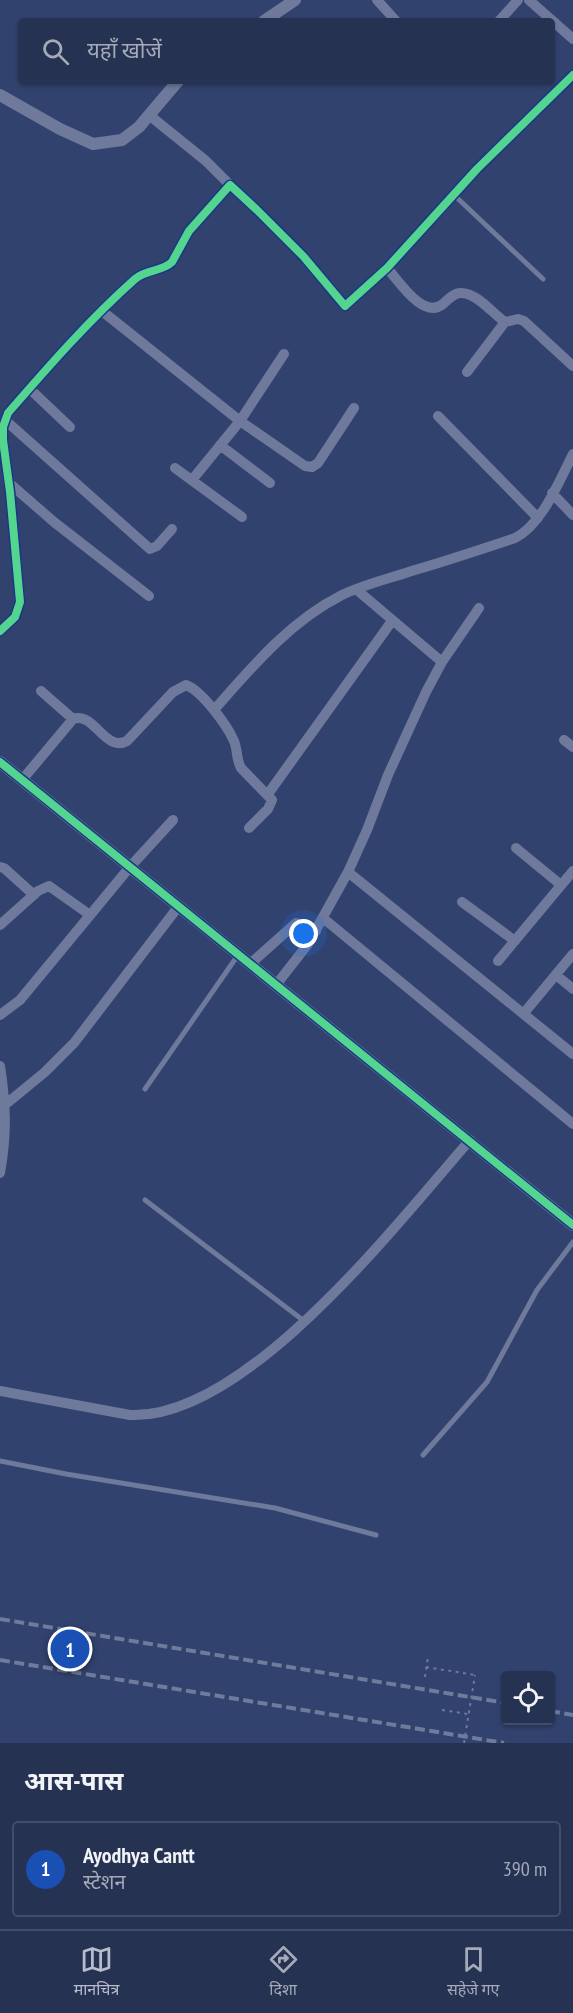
<!DOCTYPE html>
<html lang="hi">
<head>
<meta charset="utf-8">
<style>
  body { margin:0; font-family:"PT Sans Narrow","Noto Sans Devanagari",sans-serif; background:#323e5c; color:#f1f3f6 }
  .controls { position:absolute; right:18px; bottom:18px; display:grid; overflow:hidden; border-radius:6px; box-shadow:0 2px 4px #0004 }
  .controls button { width:54px; height:54px; display:grid; place-items:center; padding:0; border:0; border-bottom:2px solid #424d69; background:#263252; color:#f1f3f6; font:30px sans-serif }
  .you { position:absolute; left:304px; top:934px; width:21px; height:21px; margin:-15px; border:4px solid #fff; border-radius:50%; background:#1a73e8; box-shadow:0 0 0 9px #1a73e833 }
  .badge { display:grid; place-items:center; width:39px; height:39px; border-radius:50%; background:#b7bdcc; color:#fff; font-size:20px; font-weight:700 }
  .pin { position:absolute; translate:-50% -50%; border:3px solid #fff; box-shadow:0 2px 6px #0006 }
  .list { margin:0; padding:0; list-style:none }
  h2 { display:flex; justify-content:space-between; align-items:center; height:78px; margin:0; padding:0 24px; font-size:26px }
  h2 small { font-size:20px; font-weight:400; color:#a4aab8 }
  .list li { display:grid; grid-template-columns:39px 1fr auto; gap:18px; align-items:center; box-sizing:border-box; height:96px; margin:0 12px 12px; padding:0 12px; border:2px solid #424d69; border-radius:6px }
  .list b { display:block; font-size:22px; white-space:nowrap }
  .list p { margin:0; font-size:20px; white-space:nowrap; color:#a4aab8 }
  .list em { font-size:20px; font-style:normal; color:#a4aab8 }
  .icon { flex:none; width:33px; height:33px; fill:none; stroke:currentColor; stroke-width:2; stroke-linecap:round; stroke-linejoin:round }
  .map { position:relative; flex:none; width:573px; height:1743px; overflow:hidden }
  .search { position:absolute; background:#263252; box-shadow:0 2px 4px #0004; left:18px; right:18px; top:18px; height:66px; display:flex; align-items:center; gap:15px; box-sizing:border-box; padding:0 21px; border-radius:6px; color:#a4aab8; font-size:22px }
  .sheet { height:186px; background:#263252 }
  nav { display:flex; justify-content:space-around; align-items:center; box-sizing:border-box; height:84px; border-top:2px solid #424d69; background:#263252; font-size:16px; color:#a4aab8 }
  nav a { display:grid; justify-items:center; gap:3px }
  nav .on { color:#b7bdcc }
  .map>svg:first-child { display:block }
</style>
</head>
<body>
<div class="map">
<svg width="573" height="1743" viewBox="0 0 573 1743">
  <rect width="100%" height="100%" fill="#32426e"/>
  <g fill="none" stroke-linecap="round" stroke-linejoin="round">
    <!-- path -->
    <path stroke="#6e799c" stroke-width="2" stroke-dasharray="3 4.5" stroke-linecap="butt" d="M426,1667l49,8
      M425,1677l3,-20
      M442,1710l26,4"/>
    <!-- service -->
    <path stroke="#6e799c" stroke-width="5" d="M454,195l89,84
      M145,1089l93,-134
      M145,1200l159,121
      M423,1455l64,-73 50,-92 36,-48
      M0,1461l66,13 209,34 101,27"/>
    <!-- minor -->
    <path stroke="#6e799c" stroke-width="10" d="M377,0l19,21
      M529,0l44,39
      M499,21l19,-21
      M149,115l57,46 24,24
      M387,268c12,13 36,52 56,36 5,-5 12,-12 19,-11 16,1 30,20 43,29l13,-3 6,2 49,45
      M102,311l138,110 65,45 7,1 6,-4 36,-55
      M467,372l38,-50
      M30,389l40,38
      M438,416l100,102
      M5,420l145,129 7,-3 15,-17
      M220,445l50,38
      M175,468l67,49
      M192,480l48,-59 44,-67
      M8,482l46,40 95,74
      M552,493l21,22
      M357,590l85,72
      M0,631l15,-14 5,-15 -10,-110 -7,-52v-13l5,-14c40,-46 81,-93 127,-134 11,-10 27,-7 37,-17l17,-31 41,-46 27,25 46,46 42,50 42,-38 90,-99 96,-94
      M41,691l32,28
      M214,710c37,-42 76,-89 128,-115 23,-11 49,-17 73,-25 34,-10 67,-21 100,-32 27,-13 44,-57 58,-84
      M564,740l9,7
      M22,780l51,-61c21,-8 32,34 54,22l46,-49 13,-7c16,6 41,40 48,56 4,10 2,18 7,27l31,32 -4,9 -19,19
      M268,794l124,-173
      M516,848l45,37
      M0,867l4,1 30,27
      M348,872l225,182
      M462,902l53,39
      M323,918l250,206
      M0,925l38,-34 11,-5 41,29
      M498,961l75,-90
      M250,964l46,-41 20,8
      M556,975l17,14
      M276,985l32,-41 40,-72 19,-42 21,-55 38,-83 16,-30 37,-54
      M524,1013l49,-59
      M0,1015l20,-15 109,-132 44,-48
      M0,1066c6,40 7,67 0,107
      M0,1109l45,-37 29,-29 104,-136
      M0,1391l130,24c116,5 268,-193 340,-275"/>
    <!-- tertiary -->
    <path stroke="#6e799c" stroke-width="12" d="M264,21l31,-21
      M0,95l60,34 33,15 29,-4 17,-13 39,-46
      M0,762l573,463"/>
    <!-- rail -->
    <path stroke="#6e7b9b" stroke-width="4" stroke-dasharray="10 4.5" stroke-linecap="butt" d="M0,1619l506,84
      M0,1660l504,83
      M550,1711l23,4"/>
    <!-- path-bridge -->
    <path stroke="#6e799c" stroke-width="2" stroke-dasharray="3 4.5" stroke-linecap="butt" d="M464,1743l11,-68"/>
    <!-- cycleway casing -->
    <g stroke="#193786" stroke-width="11">
      <path id="cycleway" d="M0,631l15,-14 5,-15 -10,-110 -7,-52v-13l5,-14c40,-46 81,-93 127,-134 11,-10 27,-7 37,-17l17,-31 41,-46 27,25 46,46 42,50 42,-38 90,-99 96,-94
        M0,762l573,463"/>
    </g>
    <!-- cycleway -->
    <use href="#cycleway" stroke="#53d58f" stroke-width="8"/>
  </g>
</svg>
<div class="controls">
<button><svg class="icon" aria-label="locate" viewBox="0 0 24 24"><circle cx="12" cy="12" r="6"/><path d="M12 2v4M12 18v4M2 12h4M18 12h4"/></svg></button>
</div>
<div class="you"></div>
<div class="pin badge" style="left:70px;top:1649px;background:#1a4fb4">1</div>
<div class="search"><svg class="icon" aria-label="search" viewBox="0 0 24 24"><circle cx="10" cy="10" r="6"/><path d="M15 15l6 6"/></svg>यहाँ खोजें</div>
</div>
<section class="sheet">
<h2>आस-पास<small></small></h2>
<ul class="list">
<li><span class="badge" style="background:#1a4fb4">1</span><div><b>Ayodhya Cantt</b><p>स्टेशन</p></div><em>390 m</em></li>
</ul>
</section>
<nav>
<a class="on"><svg class="icon" aria-label="map" viewBox="0 0 24 24"><path d="M3 6l6-2 6 2 6-2v14l-6 2-6-2-6 2zM9 4v14M15 6v14"/></svg>मानचित्र</a>
<a><svg class="icon" aria-label="directions" viewBox="0 0 24 24"><path d="M12 3l9 9-9 9-9-9zM9 14v-3h6M13 9l2 2-2 2"/></svg>दिशा</a>
<a><svg class="icon" aria-label="saved" viewBox="0 0 24 24"><path d="M7 4h10v16l-5-4-5 4z"/></svg>सहेजे गए</a>
</nav>
</body>
</html>
